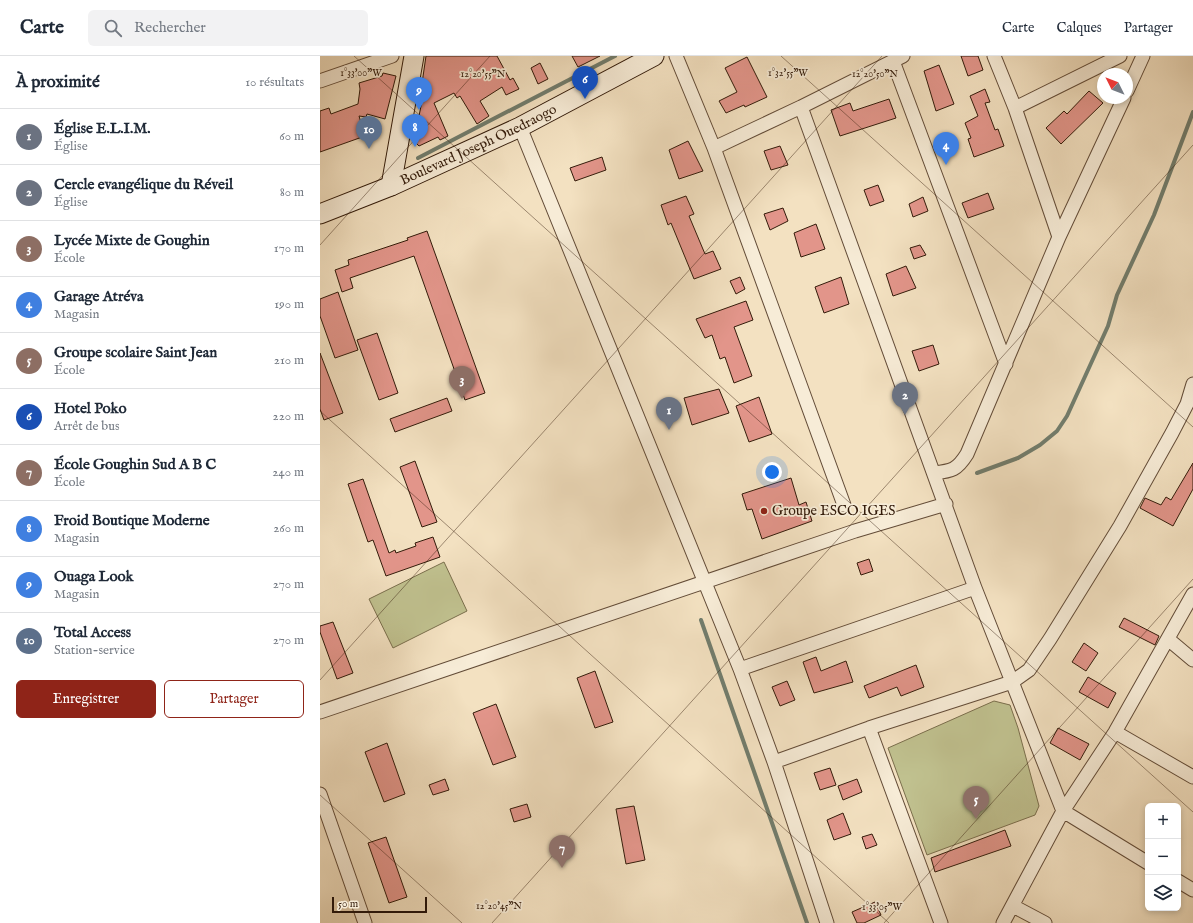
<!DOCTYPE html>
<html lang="fr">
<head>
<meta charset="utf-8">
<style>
  body { margin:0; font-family:"IM FELL English",serif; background:#f2f2f3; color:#1f2937 }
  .controls { position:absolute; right:12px; bottom:12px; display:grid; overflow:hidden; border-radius:6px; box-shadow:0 2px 6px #0003 }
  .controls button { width:36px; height:36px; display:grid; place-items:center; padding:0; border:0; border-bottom:1px solid #e0e1e3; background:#fff; color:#1f2937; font:20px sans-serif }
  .compass { position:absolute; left:777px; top:12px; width:36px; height:36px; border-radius:50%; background:#fff; box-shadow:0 2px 6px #0003; rotate:312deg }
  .scale { position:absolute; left:12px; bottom:10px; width:95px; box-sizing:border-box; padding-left:4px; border:2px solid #331b0a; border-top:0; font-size:11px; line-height:14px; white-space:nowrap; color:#331b0a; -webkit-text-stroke:3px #f7ecd7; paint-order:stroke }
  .you { position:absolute; left:452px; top:416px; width:14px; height:14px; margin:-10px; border:3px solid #fff; border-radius:50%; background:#1a73e8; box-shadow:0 0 0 6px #1a73e833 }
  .badge { display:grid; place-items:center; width:26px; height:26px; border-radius:50%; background:#8f2418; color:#fff; font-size:13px; font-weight:700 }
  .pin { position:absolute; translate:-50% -33px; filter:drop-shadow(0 1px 2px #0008) }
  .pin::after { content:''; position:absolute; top:21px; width:14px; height:12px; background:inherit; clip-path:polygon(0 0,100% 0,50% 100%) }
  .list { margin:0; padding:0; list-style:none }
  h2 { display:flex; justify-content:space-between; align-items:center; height:52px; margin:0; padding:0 16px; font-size:17px }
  h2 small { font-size:13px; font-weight:400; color:#747a83 }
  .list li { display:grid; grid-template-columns:26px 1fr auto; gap:12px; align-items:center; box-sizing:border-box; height:56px; padding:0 16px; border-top:1px solid #e0e1e3 }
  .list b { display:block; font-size:15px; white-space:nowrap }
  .list p { margin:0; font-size:13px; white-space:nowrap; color:#747a83 }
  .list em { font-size:13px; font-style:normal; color:#747a83 }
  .actions { display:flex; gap:8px; padding:12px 16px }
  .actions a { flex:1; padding:9px 0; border:1px solid #8f2418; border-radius:6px; text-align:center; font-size:14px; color:#8f2418 }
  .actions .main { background:#8f2418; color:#fff }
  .icon { flex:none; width:22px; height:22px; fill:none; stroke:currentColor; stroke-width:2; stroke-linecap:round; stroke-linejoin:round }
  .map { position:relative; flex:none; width:873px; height:867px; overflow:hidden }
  header { display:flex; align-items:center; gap:24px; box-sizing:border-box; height:56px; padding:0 20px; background:#fff; border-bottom:1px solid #e0e1e3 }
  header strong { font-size:19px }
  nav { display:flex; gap:22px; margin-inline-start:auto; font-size:14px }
  .search { width:280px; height:36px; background:#f2f2f3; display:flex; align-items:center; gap:10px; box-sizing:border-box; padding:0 14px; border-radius:6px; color:#747a83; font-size:15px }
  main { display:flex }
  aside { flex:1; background:#fff }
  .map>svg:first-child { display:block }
</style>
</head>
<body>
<header>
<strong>Carte</strong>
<div class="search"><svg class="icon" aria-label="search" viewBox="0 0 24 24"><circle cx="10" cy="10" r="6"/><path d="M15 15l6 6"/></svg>Rechercher</div>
<nav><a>Carte</a><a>Calques</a><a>Partager</a></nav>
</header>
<main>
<aside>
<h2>À proximité<small>10 résultats</small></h2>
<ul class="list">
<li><span class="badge" style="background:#6b7280">1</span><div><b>Église E.L.I.M.</b><p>Église</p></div><em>60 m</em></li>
<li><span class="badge" style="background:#6b7280">2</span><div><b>Cercle evangélique du Réveil</b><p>Église</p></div><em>80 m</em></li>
<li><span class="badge" style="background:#8d6e63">3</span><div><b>Lycée Mixte de Goughin</b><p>École</p></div><em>170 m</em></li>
<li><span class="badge" style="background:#3f7fe0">4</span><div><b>Garage Atréva</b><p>Magasin</p></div><em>190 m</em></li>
<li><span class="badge" style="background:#8d6e63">5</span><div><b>Groupe scolaire Saint Jean</b><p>École</p></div><em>210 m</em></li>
<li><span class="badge" style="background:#1a4fb4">6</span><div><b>Hotel Poko</b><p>Arrêt de bus</p></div><em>220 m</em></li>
<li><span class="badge" style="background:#8d6e63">7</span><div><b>École Goughin Sud A B C</b><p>École</p></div><em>240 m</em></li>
<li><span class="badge" style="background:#3f7fe0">8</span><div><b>Froid Boutique Moderne</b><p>Magasin</p></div><em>260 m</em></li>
<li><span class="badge" style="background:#3f7fe0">9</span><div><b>Ouaga Look</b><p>Magasin</p></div><em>270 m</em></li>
<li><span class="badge" style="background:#5c6f8a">10</span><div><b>Total Access</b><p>Station-service</p></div><em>270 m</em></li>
</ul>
<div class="actions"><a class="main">Enregistrer</a><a>Partager</a></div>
</aside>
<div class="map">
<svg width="873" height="867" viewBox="0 0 873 867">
  <rect width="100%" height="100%" fill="#f3e1c1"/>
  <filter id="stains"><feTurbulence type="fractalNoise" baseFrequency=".005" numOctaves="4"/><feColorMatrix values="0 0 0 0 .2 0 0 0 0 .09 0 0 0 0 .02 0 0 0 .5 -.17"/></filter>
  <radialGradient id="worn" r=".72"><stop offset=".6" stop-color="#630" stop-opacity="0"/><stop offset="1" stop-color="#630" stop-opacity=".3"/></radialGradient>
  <!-- garden -->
  <path fill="#c0c18f" stroke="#7a6e4c" d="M124,506l23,49 -74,37 -24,-49z
    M674,645l16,4 8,23 21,78 -4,9 -108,40 -39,-107z"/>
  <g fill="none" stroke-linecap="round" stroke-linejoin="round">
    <!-- stream -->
    <path stroke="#727d6d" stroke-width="4" d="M98,102l197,-102
      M657,417l41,-15 22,-13 17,-14 10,-15 41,-90 9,-31 37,-80 39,-103
      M381,564l106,303"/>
  </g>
  <!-- building -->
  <path fill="#e2958a" stroke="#331b0a" d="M106,0h71l13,24 3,-2 6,11 -13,6 -4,-8 -22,14 9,15 -12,8 -17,-28 -3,2 -3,-5 -20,10 14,33 -8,4 -2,-3 -19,9 -5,-5 9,-45 -3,1z
    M252,0h28l-22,11z
    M641,0h17l5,14 -15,6z
    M427,1l20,40 -22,10 -1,-2 -18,8 -7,-12 18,-9 -12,-24z
    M220,7l8,16 -10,5 -7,-16z
    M619,9l15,39 -18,7 -12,-40z
    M63,17l13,3 -11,43 -18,-5 -1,3 -7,-1 6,20 -45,16v-41l9,-3 2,6 27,-10 2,-15 -1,-6 23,-7z
    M665,33l5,13 -5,1 10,27 3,-1 6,17 -30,11 -6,-18 3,-1 -6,-15 13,-7 -8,-20z
    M769,35l14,12 -42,41 -15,-16 18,-17 3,3z
    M569,43l7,19 -56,18 -9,-26 19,-7 3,8z
    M368,85l15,30 -24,8 -10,-29z
    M460,90l8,19 -17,5 -7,-19z
    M282,101l4,13 -31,11 -5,-13z
    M558,129l6,16 -14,5 -6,-16z
    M668,137l6,16 -26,9 -6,-15z
    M366,140l8,18 -5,2 16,38 8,-3 8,18 -27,10 -23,-56 -3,2 -7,-20z
    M603,141l5,14 -15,6 -4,-13z
    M463,152l5,13 -18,9 -6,-16z
    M496,168l9,25 -24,8 -7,-24z
    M107,175l58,162 -20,7 -51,-144 -64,22 3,10 -11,4 -7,-22 14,-5 -1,-5 60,-20 -1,-2z
    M600,189l6,10 -12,4 -4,-11z
    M586,210l10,22 -23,8 -7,-22z
    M420,221l5,12 -9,5 -6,-13z
    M521,221l8,27 -25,9 -9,-26z
    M18,236l20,58 -23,8 -15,-42v-17z
    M426,245l7,19 -19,7 18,49 -18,7 -9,-26 -5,2 -8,-24 -7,3 -9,-19z
    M57,277l21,60 -19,7 -22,-60z
    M613,289l6,19 -20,7 -7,-20z
    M0,297l23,60 -19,7 -4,-11z
    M399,333l10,24 -37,12 -8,-27z
    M439,341l13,37 -23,8 -13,-36z
    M127,342l5,13 -57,21 -5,-13z
    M95,405l22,61 -15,5 -22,-60z
    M873,407v26l-20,37 -33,-18 5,-10 16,7 5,-8 5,3z
    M471,422l8,27 7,-3 6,19 -50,18 -10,-30 -5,1 -5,-16z
    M43,423l26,74 6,-3 1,3 20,-7 -1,-3 18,-6 7,20 -54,19 -13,-36 -5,2 -20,-58z
    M549,503l4,12 -12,4 -4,-12z
    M804,562l35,18 -4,9 -36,-18z
    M13,566l20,51 -16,6 -17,-47v-6z
    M764,587l14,10 -12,18 -14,-9z
    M496,601l5,14 25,-10 7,21 -39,11 -11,-31z
    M596,609l8,22 -23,9 -4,-9 -28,11 -5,-12z
    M275,615l18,51 -18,6 -18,-50z
    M768,621l28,16 -8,15 -29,-16z
    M467,625l8,19 -15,6 -8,-19z
    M176,648l20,53 -23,8 -20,-52z
    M738,672l31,16 -9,16 -30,-17z
    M67,687l18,51 -21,8 -19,-50z
    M510,712l6,17 -16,5 -6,-17z
    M125,723l4,11 -16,5 -4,-10z
    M537,723l5,13 -19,8 -5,-14z
    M207,748l4,13 -17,5 -4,-13z
    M314,750l11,54 -19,4 -10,-55z
    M523,757l8,21 -17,6 -7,-20z
    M685,774l6,16 -76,26 -4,-14z
    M552,778l5,11 -11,4 -4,-12z
    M66,781l21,60 -18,6 -21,-60z
    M555,846l6,13 -17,8h-7l-5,-11z"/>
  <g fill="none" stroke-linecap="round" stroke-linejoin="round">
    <!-- street casing -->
    <g stroke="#634c38" stroke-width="15">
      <path id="street" d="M356,0l38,92 130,357
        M674,0l21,52 44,129
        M573,5l113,303
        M0,25l72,-25
        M807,35l16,-35
        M481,51l174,481 88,223 85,52
        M695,52l105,-52
        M200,71l220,542 34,93 53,161
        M394,92l87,-41 102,-51
        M614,417c18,-2 23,-3 33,-19l92,-217 65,-139
        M848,583l25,21
        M420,613l235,-81
        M0,656l535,-181 91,-27
        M549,672l72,195
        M795,676l78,45
        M454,706l95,-34 143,-46 17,-12 21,-31 70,-113 52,-93 15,-29 6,-20
        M0,738l45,129
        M858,825l15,9
        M693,850l32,17
        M683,867l60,-112 52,-79 78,-138"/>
    </g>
    <!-- secondary casing -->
    <g stroke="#331b0a" stroke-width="21">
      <g id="secondary">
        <path d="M71,130l23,-130"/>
        <path id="s1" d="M0,158l71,-28 129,-59 134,-71"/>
      </g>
    </g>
    <!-- street -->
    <use href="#street" stroke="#f7ecd7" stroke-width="13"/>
    <!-- secondary -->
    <use href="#secondary" stroke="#f7ecd7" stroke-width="19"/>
  </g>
  <!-- ticks -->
  <path fill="none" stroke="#331b0a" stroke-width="1" stroke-opacity="0.45" d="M34,0l839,756M461,0l412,371M0,189l170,-189M0,355l569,512M0,624l562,-624M0,739l142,128M172,867l701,-778M564,867l309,-344"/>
  <!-- markers -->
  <circle fill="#8f2418" stroke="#f7ecd7" stroke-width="1.5" cx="444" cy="455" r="4"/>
  <g text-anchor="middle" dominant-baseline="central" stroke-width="3.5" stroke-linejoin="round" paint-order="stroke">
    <!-- street labels -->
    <g font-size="14" fill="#331b0a" stroke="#f7ecd7">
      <text stroke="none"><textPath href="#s1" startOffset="173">Boulevard Joseph Ouedraogo</textPath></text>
    </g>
    <!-- poi labels -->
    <g font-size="14" fill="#331b0a" stroke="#f7ecd7" text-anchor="start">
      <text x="452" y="455">Groupe ESCO IGES</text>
    </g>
  </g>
  <g font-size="10" text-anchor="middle" fill="#331b0a" stroke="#f7ecd7" stroke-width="3.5" stroke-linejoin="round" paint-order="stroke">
    <text x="41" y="20">1°33'00"W</text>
    <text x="468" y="20">1°32'55"W</text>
    <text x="163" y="21">12°20'55"N</text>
    <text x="555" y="21">12°20'50"N</text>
    <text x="179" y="853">12°20'45"N</text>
    <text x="562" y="854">1°33'05"W</text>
  </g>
  <rect width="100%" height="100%" filter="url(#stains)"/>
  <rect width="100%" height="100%" fill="url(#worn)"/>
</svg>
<div class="controls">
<button>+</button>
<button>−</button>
<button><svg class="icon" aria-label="layers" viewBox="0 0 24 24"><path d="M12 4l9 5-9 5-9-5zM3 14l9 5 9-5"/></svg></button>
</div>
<svg class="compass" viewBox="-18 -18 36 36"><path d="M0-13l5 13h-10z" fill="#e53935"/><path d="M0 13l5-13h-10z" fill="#747a83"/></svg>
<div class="scale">50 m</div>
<div class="you"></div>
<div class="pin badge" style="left:349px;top:374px;background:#6b7280">1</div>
<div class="pin badge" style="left:585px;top:359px;background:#6b7280">2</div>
<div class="pin badge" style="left:142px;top:343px;background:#8d6e63">3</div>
<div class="pin badge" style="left:626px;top:109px;background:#3f7fe0">4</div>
<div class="pin badge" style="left:656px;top:763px;background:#8d6e63">5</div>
<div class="pin badge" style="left:265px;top:43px;background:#1a4fb4">6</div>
<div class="pin badge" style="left:242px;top:812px;background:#8d6e63">7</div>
<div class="pin badge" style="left:95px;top:91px;background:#3f7fe0">8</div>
<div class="pin badge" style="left:99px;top:54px;background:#3f7fe0">9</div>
<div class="pin badge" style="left:49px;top:93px;background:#5c6f8a">10</div>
</div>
</main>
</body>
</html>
